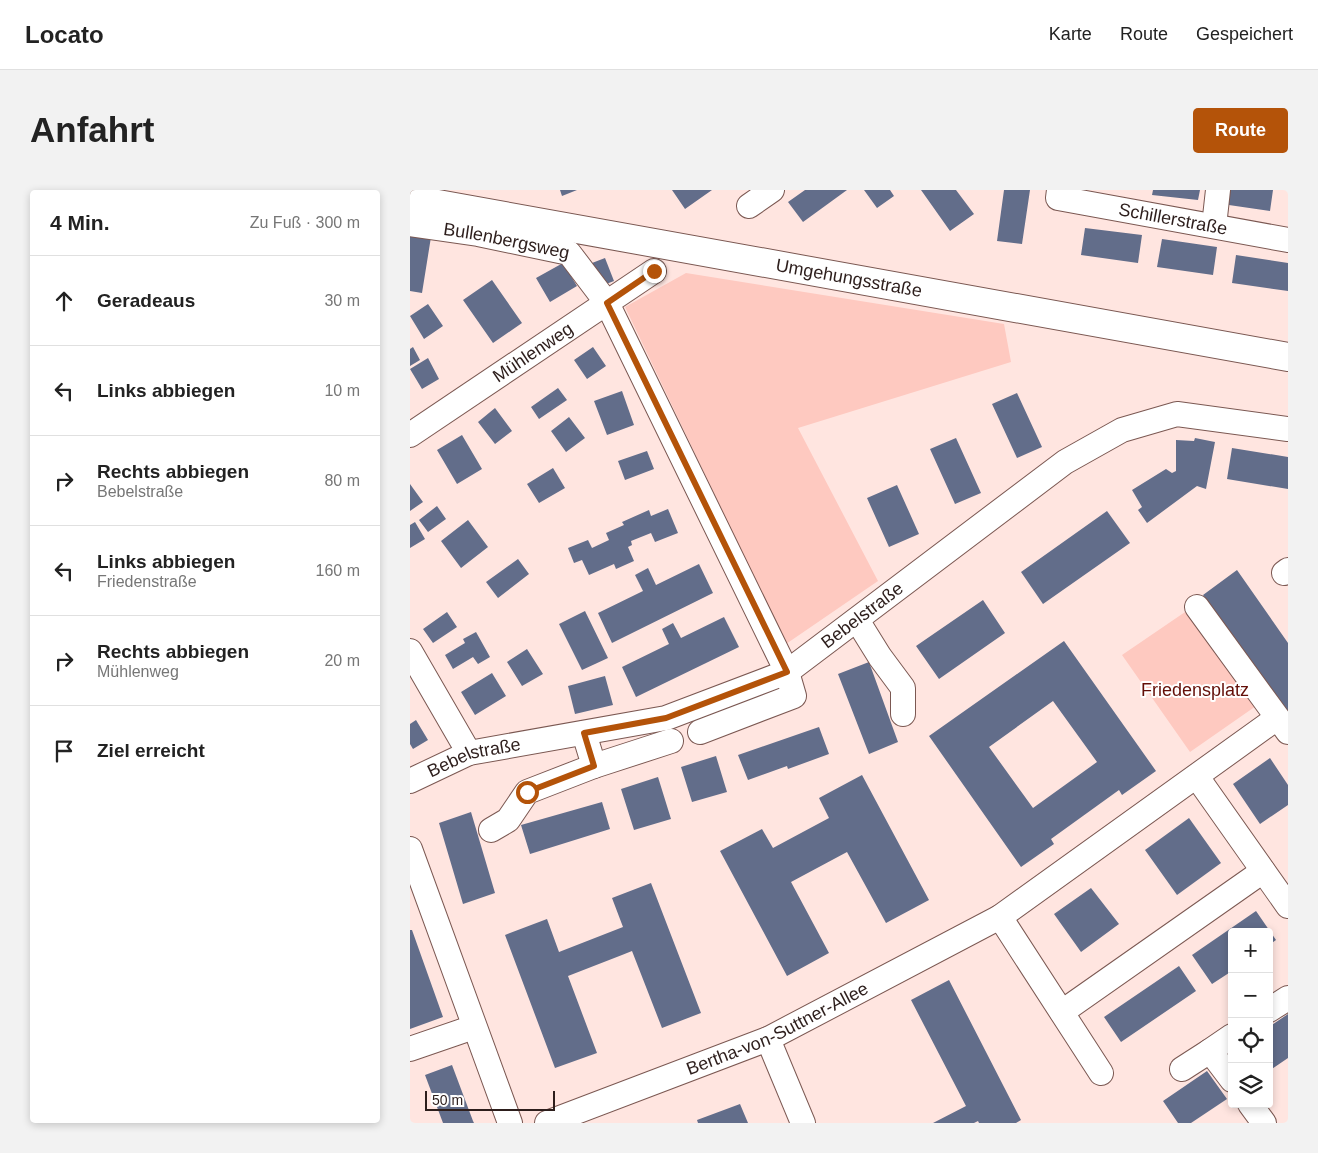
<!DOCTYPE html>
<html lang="de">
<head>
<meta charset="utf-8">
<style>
  body { margin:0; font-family:Arial,sans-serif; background:#f2f2f2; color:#222 }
  .controls { position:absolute; right:15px; bottom:15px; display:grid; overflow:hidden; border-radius:5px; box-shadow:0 2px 8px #0003 }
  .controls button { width:45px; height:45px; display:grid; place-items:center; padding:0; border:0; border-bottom:1px solid #e0e0e0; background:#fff; color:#222; font:25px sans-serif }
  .scale { position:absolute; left:15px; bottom:12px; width:130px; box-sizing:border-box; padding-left:5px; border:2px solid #2d1e1c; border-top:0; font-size:14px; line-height:18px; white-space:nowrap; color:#2d1e1c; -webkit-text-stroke:4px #fff; paint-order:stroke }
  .stop { position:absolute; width:15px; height:15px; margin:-11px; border:4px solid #b45309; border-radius:50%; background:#fff }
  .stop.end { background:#b45309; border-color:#fff; box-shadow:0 1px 5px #0008 }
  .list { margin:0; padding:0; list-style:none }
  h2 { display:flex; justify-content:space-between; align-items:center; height:65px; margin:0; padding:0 20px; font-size:21px }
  h2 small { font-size:16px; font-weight:400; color:#767676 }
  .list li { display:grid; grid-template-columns:32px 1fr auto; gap:15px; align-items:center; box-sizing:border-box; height:90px; padding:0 20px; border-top:1px solid #e0e0e0 }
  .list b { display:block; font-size:19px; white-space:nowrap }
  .list p { margin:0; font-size:16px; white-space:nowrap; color:#767676 }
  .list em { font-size:16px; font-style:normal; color:#767676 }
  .icon { flex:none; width:28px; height:28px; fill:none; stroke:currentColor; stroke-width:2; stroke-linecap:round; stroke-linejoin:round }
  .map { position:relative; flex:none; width:878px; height:933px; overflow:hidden; border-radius:5px }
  header { display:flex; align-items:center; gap:30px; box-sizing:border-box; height:70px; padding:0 25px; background:#fff; border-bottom:1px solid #e0e0e0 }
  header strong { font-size:24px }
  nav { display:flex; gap:28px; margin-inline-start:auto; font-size:18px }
  .intro { display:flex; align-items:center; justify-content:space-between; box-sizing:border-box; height:120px; padding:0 30px }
  h1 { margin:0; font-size:35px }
  .button { padding:12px 22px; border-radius:5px; background:#b45309; color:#fff; font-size:18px; font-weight:700 }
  main { display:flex; gap:30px; padding:0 30px }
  aside { flex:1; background:#fff; border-radius:5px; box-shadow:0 2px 8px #0003 }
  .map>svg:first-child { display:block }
</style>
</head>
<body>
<header>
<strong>Locato</strong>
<nav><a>Karte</a><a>Route</a><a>Gespeichert</a></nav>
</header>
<div class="intro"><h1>Anfahrt</h1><a class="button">Route</a></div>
<main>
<aside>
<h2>4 Min.<small>Zu Fuß · 300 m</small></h2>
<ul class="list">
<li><svg class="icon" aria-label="ahead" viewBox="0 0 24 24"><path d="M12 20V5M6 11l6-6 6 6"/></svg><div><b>Geradeaus</b></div><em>30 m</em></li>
<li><svg class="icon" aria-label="left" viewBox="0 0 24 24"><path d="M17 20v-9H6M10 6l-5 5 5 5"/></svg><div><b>Links abbiegen</b></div><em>10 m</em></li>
<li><svg class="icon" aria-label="right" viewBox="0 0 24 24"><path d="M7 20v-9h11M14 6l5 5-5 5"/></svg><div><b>Rechts abbiegen</b><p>Bebelstraße</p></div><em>80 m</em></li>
<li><svg class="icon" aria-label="left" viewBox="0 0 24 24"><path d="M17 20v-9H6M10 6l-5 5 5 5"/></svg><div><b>Links abbiegen</b><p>Friedenstraße</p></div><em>160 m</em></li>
<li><svg class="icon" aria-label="right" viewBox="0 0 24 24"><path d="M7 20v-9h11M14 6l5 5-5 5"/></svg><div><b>Rechts abbiegen</b><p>Mühlenweg</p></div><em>20 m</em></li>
<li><svg class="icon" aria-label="arrive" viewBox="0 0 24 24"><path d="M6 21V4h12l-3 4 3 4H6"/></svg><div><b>Ziel erreicht</b></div></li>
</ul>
</aside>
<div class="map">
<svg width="878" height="933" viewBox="0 0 878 933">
  <rect width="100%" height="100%" fill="#ffe5e0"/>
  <!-- green -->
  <path fill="#fec9c0" d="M276,83l318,51 7,38 -213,66 80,153 -92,63 -161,-337z
    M778,420l68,96 -66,46 -68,-97z"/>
  <!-- building -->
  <path fill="#626d8a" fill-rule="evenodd" d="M150,0h17l-15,6z
    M262,0h40l-27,19z
    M395,0h42l-44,32 -15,-20z
    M454,0h26l4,6 -17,12z
    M511,0h35l18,24 -24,17z
    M594,0h26l-8,54 -25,-3z
    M743,0h47l-2,10 -46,-5z
    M813,0h50l-3,21 -48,-7z
    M675,38l57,7 -4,28 -57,-8z
    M0,44l21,3 -9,56 -12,-2z
    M752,49l55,8 -4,28 -56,-8z
    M826,65l52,8v28l-56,-8z
    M195,68l9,23 -13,5 -9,-23z
    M153,73l14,23 -27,16 -14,-24z
    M82,90l30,43 -29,20 -30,-43z
    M18,114l15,22 -19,13 -14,-23z
    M3,157l7,13 -10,6v-17z
    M183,157l13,19 -19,13 -13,-19z
    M18,168l11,21 -17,10 -12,-20z
    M148,198l9,12 -28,19 -8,-12z
    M212,201l12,34 -27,10 -13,-34z
    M607,203l25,54 -25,11 -25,-54z
    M85,218l17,23 -17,13 -17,-22z
    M159,227l16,21 -19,14 -15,-21z
    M52,245l20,34 -25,15 -20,-34z
    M546,248l25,55 -26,11 -25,-55z
    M785,248l20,4 -9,47 -9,-3 -50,37 -9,-13 4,-3 -10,-17 34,-21 6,4 4,-2v-31l18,1z
    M822,258l56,9v32l-61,-10z
    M237,261l7,18 -29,11 -7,-19z
    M143,278l12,20 -26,15 -12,-19z
    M0,294l13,18 -13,9z
    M487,295l22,49 -30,13 -22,-49z
    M27,316l9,13 -18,13 -9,-12z
    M258,319l10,24 -23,9 -4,-9 -20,8 1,4 -4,2 6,14 -18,8 -2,-5 -25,11 -7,-15 -8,3 -6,-15 20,-8 4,8 17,-8 -3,-7 18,-8 -2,-3 27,-12 2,6z
    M697,321l23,32 -87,61 -22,-32z
    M58,330l20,27 -27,21 -20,-27z
    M5,332l10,17 -15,9v-23z
    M108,369l11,15 -31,24 -12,-16z
    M289,374l14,29 -101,50 -14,-30 45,-22 -8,-16 13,-7 8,17z
    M827,380l51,73v73l-85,-121z
    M573,410l22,33 -66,46 -23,-33z
    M175,421l23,47 -26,12 -23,-46z
    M37,422l10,15 -24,16 -10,-14z
    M314,427l15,30 -103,50 -14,-30 47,-23 -7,-15 11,-6 8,15z
    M66,442l14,25 -12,7 -5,-7 -20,12 -8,-14 20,-12 -2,-4z
    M654,451l92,130 -34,24 -3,-5 -68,49 3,5 -33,23 -92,-131zM643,511l44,61 -64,46 -44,-61z
    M117,459l16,25 -21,12 -15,-24z
    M459,472l29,80 -29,12 -31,-80z
    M82,483l14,23 -31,19 -14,-23z
    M195,486l8,29 -38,9 -7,-28z
    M6,530l12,20 -15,9 -3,-5v-20z
    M409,537l10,27 -41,15 -1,-3 -39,14 -10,-25z
    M306,566l11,36 -35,10 -11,-35z
    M860,568l18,27v20l-28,19 -27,-40z
    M452,585l67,125 -43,23 -39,-71 -56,30 38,71 -42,23 -67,-125 42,-22 11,19 56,-30 -10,-20z
    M248,587l13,42 -37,11 -13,-41z
    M192,612l8,27 -80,25 -9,-29z
    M61,622l24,81 -32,11 -24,-81z
    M779,628l32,45 -44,32 -32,-45z
    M241,693l50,130 -39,15 -30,-77 -10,4 -54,21 29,77 -42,15 -50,-133 42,-16 12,33 64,-25 -11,-29z
    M681,698l28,36 -38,28 -27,-38z
    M846,721l20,29 -7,5v-13h-37v39l-20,13 -20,-29z
    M0,740h2l31,87 -33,12z
    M769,776l17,25 -75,51 -17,-25z
    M539,790l72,140 -5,3h-37l-1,-2 -4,2h-41l33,-17 -55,-106z
    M878,824v44l-19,13v-44z
    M42,875l21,56 1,2h-31l-18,-48z
    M797,881l20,28 -36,24h-13l-15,-22z
    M330,914l8,19h-50l-1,-3z"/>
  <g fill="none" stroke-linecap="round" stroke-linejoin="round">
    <!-- minor casing -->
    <g stroke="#7b5852" stroke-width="26">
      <g id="minor">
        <path id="s1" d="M649,0l-1,8 230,42"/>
        <path d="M339,16l23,-16"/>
        <path id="s2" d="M0,34l68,10 91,19 38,50 180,369 7,24 -94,36"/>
        <path d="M804,36l4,-36"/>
        <path id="s3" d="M0,245l244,-164"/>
        <path d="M874,383l4,-3"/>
        <path d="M787,417l91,125"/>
        <path d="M447,430l23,37 23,31v26"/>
        <path d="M0,461l59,102"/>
        <path d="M184,576l77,-25"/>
        <path d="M787,587l91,129"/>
        <path id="s4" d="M0,591l59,-28 197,-35 121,-46 278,-210 57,-32 55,-16 111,15"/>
        <path d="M81,640l17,-10 19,-28 67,-26 -10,-33"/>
        <path d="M0,659l100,274"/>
        <path d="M590,727l101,156"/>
        <path d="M859,820l19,-12"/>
        <path d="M652,822l201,-141"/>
        <path d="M822,846l-22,15 22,29"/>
        <path d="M358,849l35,84"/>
        <path d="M0,859l64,-22"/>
        <path d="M772,879l28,-18"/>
        <path d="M840,914l14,19"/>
        <path id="s5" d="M137,933l221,-84 232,-122 277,-199"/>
      </g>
    </g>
    <!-- major casing -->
    <g stroke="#7b5852" stroke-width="30">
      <g id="major">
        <path id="s6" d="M0,9l878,158"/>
      </g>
    </g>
    <!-- minor -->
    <use href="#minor" stroke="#fff" stroke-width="24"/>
    <!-- major -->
    <use href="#major" stroke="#fff" stroke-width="28"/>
  </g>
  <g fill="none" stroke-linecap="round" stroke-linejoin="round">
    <!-- route -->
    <path stroke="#b45309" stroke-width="6" d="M117,602l67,-26 -10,-33 82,-15 121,-46 -180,-369 47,-32"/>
  </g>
  <g text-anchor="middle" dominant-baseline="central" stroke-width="4" stroke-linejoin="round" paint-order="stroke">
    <!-- street labels -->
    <g font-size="18" fill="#2d1e1c" stroke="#fff">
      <text stroke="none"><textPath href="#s1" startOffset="125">Schillerstraße</textPath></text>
      <text stroke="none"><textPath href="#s2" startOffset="98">Bullenbergsweg</textPath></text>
      <text stroke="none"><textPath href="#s6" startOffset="446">Umgehungsstraße</textPath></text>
      <text stroke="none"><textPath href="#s3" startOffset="148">Mühlenweg</textPath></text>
      <text stroke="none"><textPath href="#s4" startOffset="489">Bebelstraße</textPath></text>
      <text stroke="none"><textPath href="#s4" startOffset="69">Bebelstraße</textPath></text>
      <text stroke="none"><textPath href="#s5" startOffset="249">Bertha-von-Suttner-Allee</textPath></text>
    </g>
    <!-- park labels -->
    <g font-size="18" fill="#630e07" stroke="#fff">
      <text x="785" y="500">Friedensplatz</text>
    </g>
  </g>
</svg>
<div class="controls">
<button>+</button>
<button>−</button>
<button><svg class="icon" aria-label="locate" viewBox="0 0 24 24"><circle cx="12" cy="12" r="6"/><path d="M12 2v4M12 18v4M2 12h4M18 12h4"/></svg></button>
<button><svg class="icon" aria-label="layers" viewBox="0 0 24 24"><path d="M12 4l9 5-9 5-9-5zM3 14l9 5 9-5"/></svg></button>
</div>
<div class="scale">50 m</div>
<div class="stop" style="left:117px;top:602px"></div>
<div class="stop end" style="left:244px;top:81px"></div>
</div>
</main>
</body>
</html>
